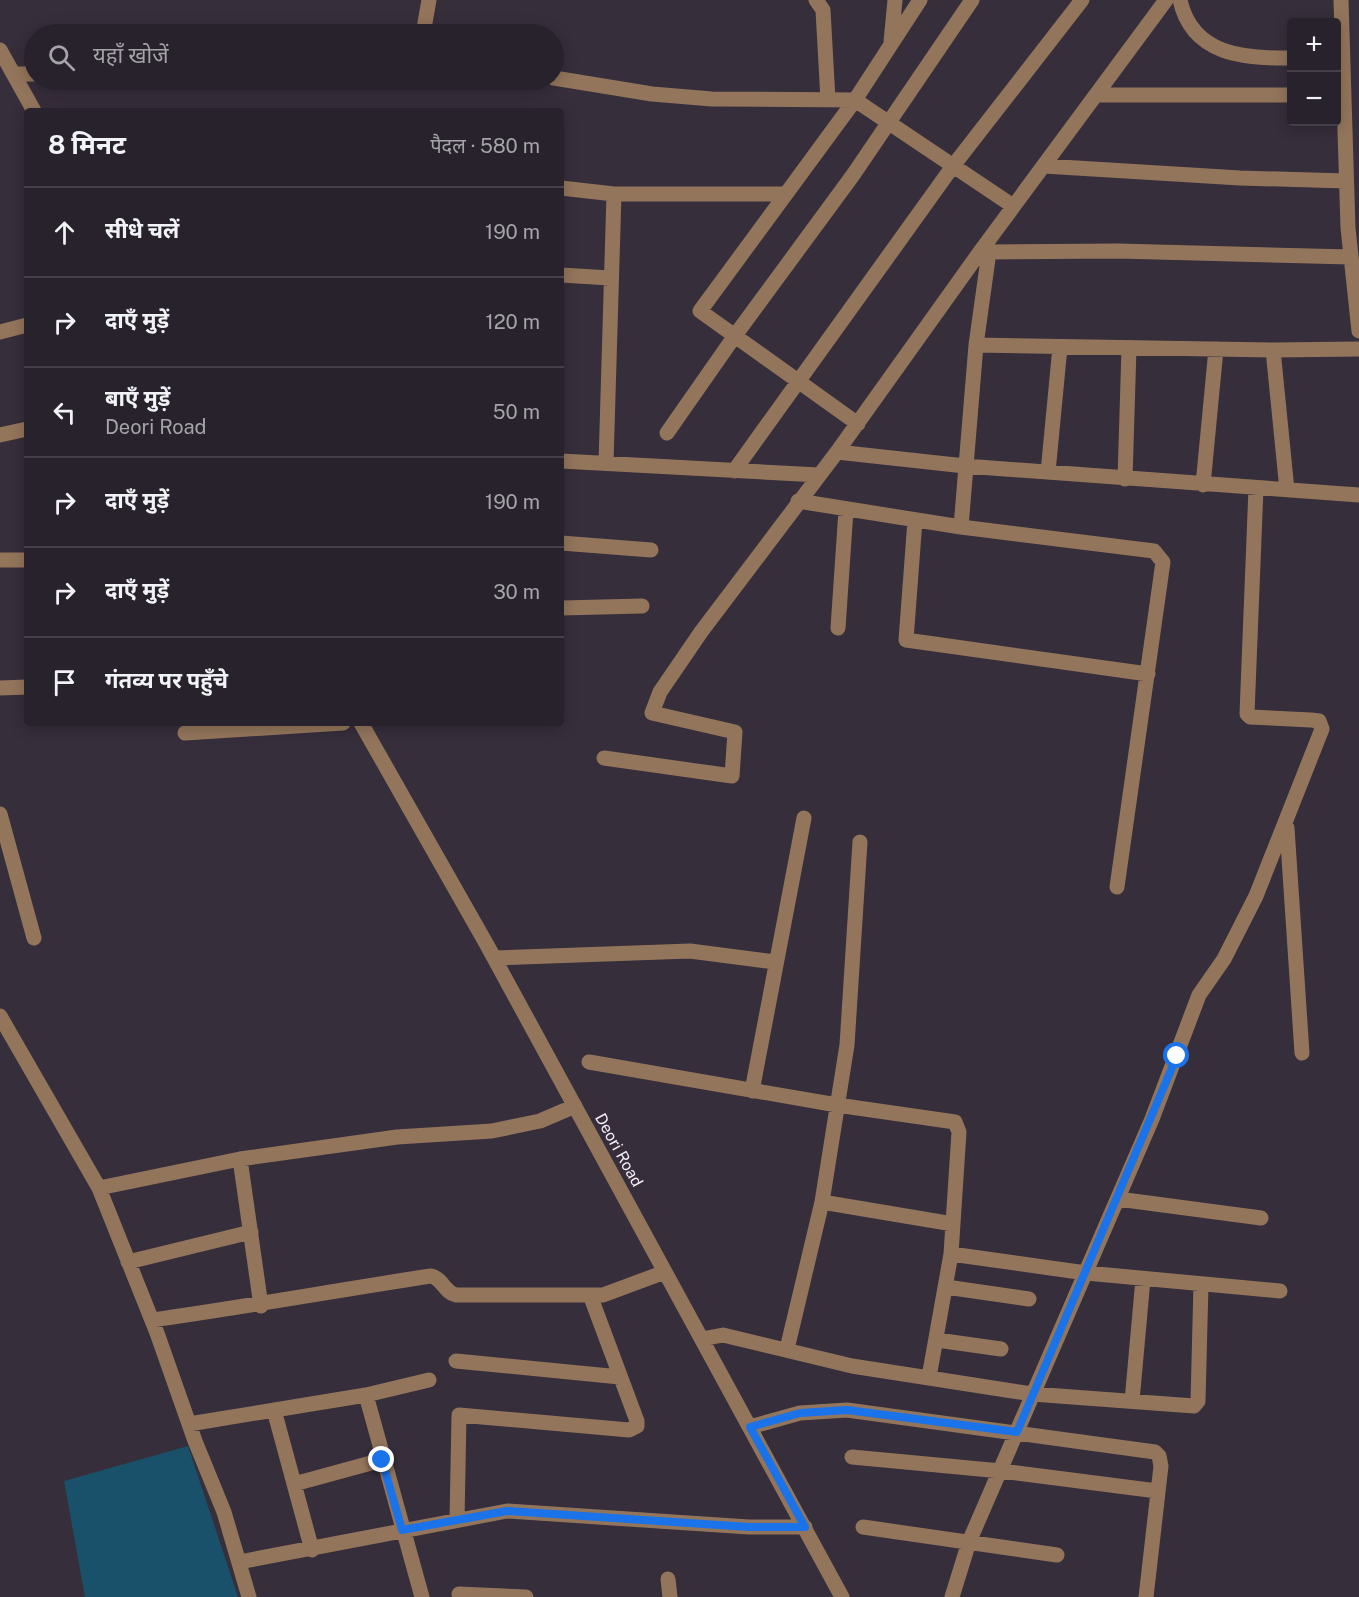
<!DOCTYPE html>
<html lang="hi">
<head>
<meta charset="utf-8">
<style>
  body { margin:0; font-family:"Public Sans","Noto Sans Devanagari",sans-serif; background:#342f38; color:#f1f3f6 }
  .controls { position:absolute; right:18px; top:18px; display:grid; overflow:hidden; border-radius:6px; box-shadow:0 3px 15px #0003 }
  .controls button { width:54px; height:54px; display:grid; place-items:center; padding:0; border:0; border-bottom:2px solid #443f48; background:#28222c; color:#f1f3f6; font:30px sans-serif }
  .stop { position:absolute; width:18px; height:18px; margin:-14px; border:4px solid #1a73e8; border-radius:50%; background:#fff }
  .stop.end { background:#1a73e8; border-color:#fff; box-shadow:0 2px 6px #0008 }
  .list { margin:0; padding:0; list-style:none }
  h2 { display:flex; justify-content:space-between; align-items:center; height:78px; margin:0; padding:0 24px; font-size:26px }
  h2 small { font-size:20px; font-weight:400; color:#a5a4a9 }
  .list li { display:grid; grid-template-columns:39px 1fr auto; gap:18px; align-items:center; box-sizing:border-box; height:90px; padding:0 24px; border-top:2px solid #443f48 }
  .list b { display:block; font-size:22px; white-space:nowrap }
  .list p { margin:0; font-size:20px; white-space:nowrap; color:#a5a4a9 }
  .list em { font-size:20px; font-style:normal; color:#a5a4a9 }
  .icon { flex:none; width:33px; height:33px; fill:none; stroke:currentColor; stroke-width:2; stroke-linecap:round; stroke-linejoin:round }
  .map { position:relative; flex:none; width:1359px; height:1597px; overflow:hidden }
  .search { position:absolute; background:#28222c; box-shadow:0 3px 15px #0003; left:24px; top:24px; width:540px; height:66px; display:flex; align-items:center; gap:15px; box-sizing:border-box; padding:0 21px; border-radius:33px; color:#a5a4a9; font-size:22px }
  .panel { position:absolute; background:#28222c; box-shadow:0 3px 15px #0003; left:24px; top:108px; width:540px; height:618px; border-radius:6px }
  .map>svg:first-child { display:block }
</style>
</head>
<body>
<div class="map">
<svg width="1359" height="1597" viewBox="0 0 1359 1597">
  <rect width="100%" height="100%" fill="#362e3b"/>
  <!-- water -->
  <path fill="#19516a" d="M188,1446l50,151h-153l-21,-116z"/>
  <g fill="none" stroke-linecap="round" stroke-linejoin="round">
    <!-- minor -->
    <path stroke="#93755b" stroke-width="15" d="M816,0l7,10 5,90
      M1180,0c12,55 64,59 112,58
      M1341,0l7,228 11,103
      M423,34l6,-34
      M891,42l4,-42
      M0,50l34,61
      M14,74h20
      M554,78l98,16 60,5 143,1 158,106
      M1097,95h195
      M1044,166l196,12 106,3
      M561,188l53,6h171
      M982,249l7,3 129,-1 233,6
      M561,275l49,3
      M0,332l27,-7
      M976,345l297,5 86,-1
      M1273,350l14,140
      M858,424l-158,-113 155,-211 65,-100
      M667,433l67,-96 119,-162 119,-175
      M0,435l27,-6
      M837,452l128,14 394,29
      M561,461l258,14
      M606,463l8,-269
      M734,471l219,-305 129,-166
      M1048,472l12,-125
      M1125,479l4,-131
      M1203,485l13,-136
      M798,501l163,26 193,24 9,11 -46,325
      M915,520l-9,120 242,34
      M961,527l15,-182 13,-93
      M561,543l90,7
      M0,560h27
      M561,608l81,-2
      M838,628l8,-118
      M0,688l27,-1
      M361,723l126,222 355,652
      M185,733l158,-10
      M604,758l128,18 3,-44 -83,-19 8,-21 41,-60 136,-180 145,-203 184,-249
      M0,814l34,124
      M1287,828l15,225
      M494,958l196,-7 85,11
      M0,1016l99,172 58,145 38,108 29,71 25,85
      M589,1062l248,43 118,17 4,10 -8,122 -22,123
      M752,1091l52,-273
      M240,1159l21,147
      M99,1188l141,-29 157,-22 95,-6 48,-10 35,-15
      M1118,1199l143,19
      M822,1202l131,22
      M951,1254l135,19 194,18
      M128,1262l123,-30
      M946,1287l83,12
      M152,1320c93,-13 186,-30 279,-44 12,3 13,16 25,19h147l62,-23
      M702,1339l21,-4 129,31 180,28 162,12 4,-5 3,-117
      M937,1340l64,9
      M787,1349l35,-147 25,-157 13,-203
      M456,1361l164,16
      M366,1395l56,202
      M1132,1401l11,-122
      M274,1410l38,140
      M189,1424l177,-29 63,-15
      M750,1427l50,-14 47,-3 308,42 4,4 2,10 -15,131
      M852,1457l149,14 156,20
      M294,1484l88,-24
      M457,1520l2,-105 170,15 8,-4v-5l-47,-126
      M863,1527l194,28
      M239,1562l268,-51 242,16h56
      M668,1579l2,18
      M459,1594l67,3
      M952,1597l17,-55 183,-423 47,-124 25,-36 32,-63 66,-167 -3,-8 -8,-1 -61,-3 -3,-3 9,-226"/>
  </g>
  <g fill="none" stroke-linecap="round" stroke-linejoin="round">
    <!-- route -->
    <path stroke="#1a73e8" stroke-width="8" d="M382,1460l20,70 105,-19 242,16h56l-55,-100 50,-14 47,-3 170,22 160,-376"/>
  </g>
  <g text-anchor="middle" dominant-baseline="central" stroke-width="6" stroke-linejoin="round" paint-order="stroke">
    <!-- street labels -->
    <g font-size="16" fill="#f5f0f8" stroke="#362e3b">
      <text transform="translate(619 1150) rotate(61)">Deori Road</text>
    </g>
  </g>
</svg>
<div class="controls">
<button>+</button>
<button>−</button>
</div>
<div class="stop" style="left:1177px;top:1056px"></div>
<div class="stop end" style="left:382px;top:1460px"></div>
<div class="search"><svg class="icon" aria-label="search" viewBox="0 0 24 24"><circle cx="10" cy="10" r="6"/><path d="M15 15l6 6"/></svg>यहाँ खोजें</div>
<section class="panel">
<h2>8 मिनट<small>पैदल · 580 m</small></h2>
<ul class="list">
<li><svg class="icon" aria-label="ahead" viewBox="0 0 24 24"><path d="M12 20V5M6 11l6-6 6 6"/></svg><div><b>सीधे चलें</b></div><em>190 m</em></li>
<li><svg class="icon" aria-label="right" viewBox="0 0 24 24"><path d="M7 20v-9h11M14 6l5 5-5 5"/></svg><div><b>दाएँ मुड़ें</b></div><em>120 m</em></li>
<li><svg class="icon" aria-label="left" viewBox="0 0 24 24"><path d="M17 20v-9H6M10 6l-5 5 5 5"/></svg><div><b>बाएँ मुड़ें</b><p>Deori Road</p></div><em>50 m</em></li>
<li><svg class="icon" aria-label="right" viewBox="0 0 24 24"><path d="M7 20v-9h11M14 6l5 5-5 5"/></svg><div><b>दाएँ मुड़ें</b></div><em>190 m</em></li>
<li><svg class="icon" aria-label="right" viewBox="0 0 24 24"><path d="M7 20v-9h11M14 6l5 5-5 5"/></svg><div><b>दाएँ मुड़ें</b></div><em>30 m</em></li>
<li><svg class="icon" aria-label="arrive" viewBox="0 0 24 24"><path d="M6 21V4h12l-3 4 3 4H6"/></svg><div><b>गंतव्य पर पहुँचे</b></div></li>
</ul>
</section>
</div>
</body>
</html>
